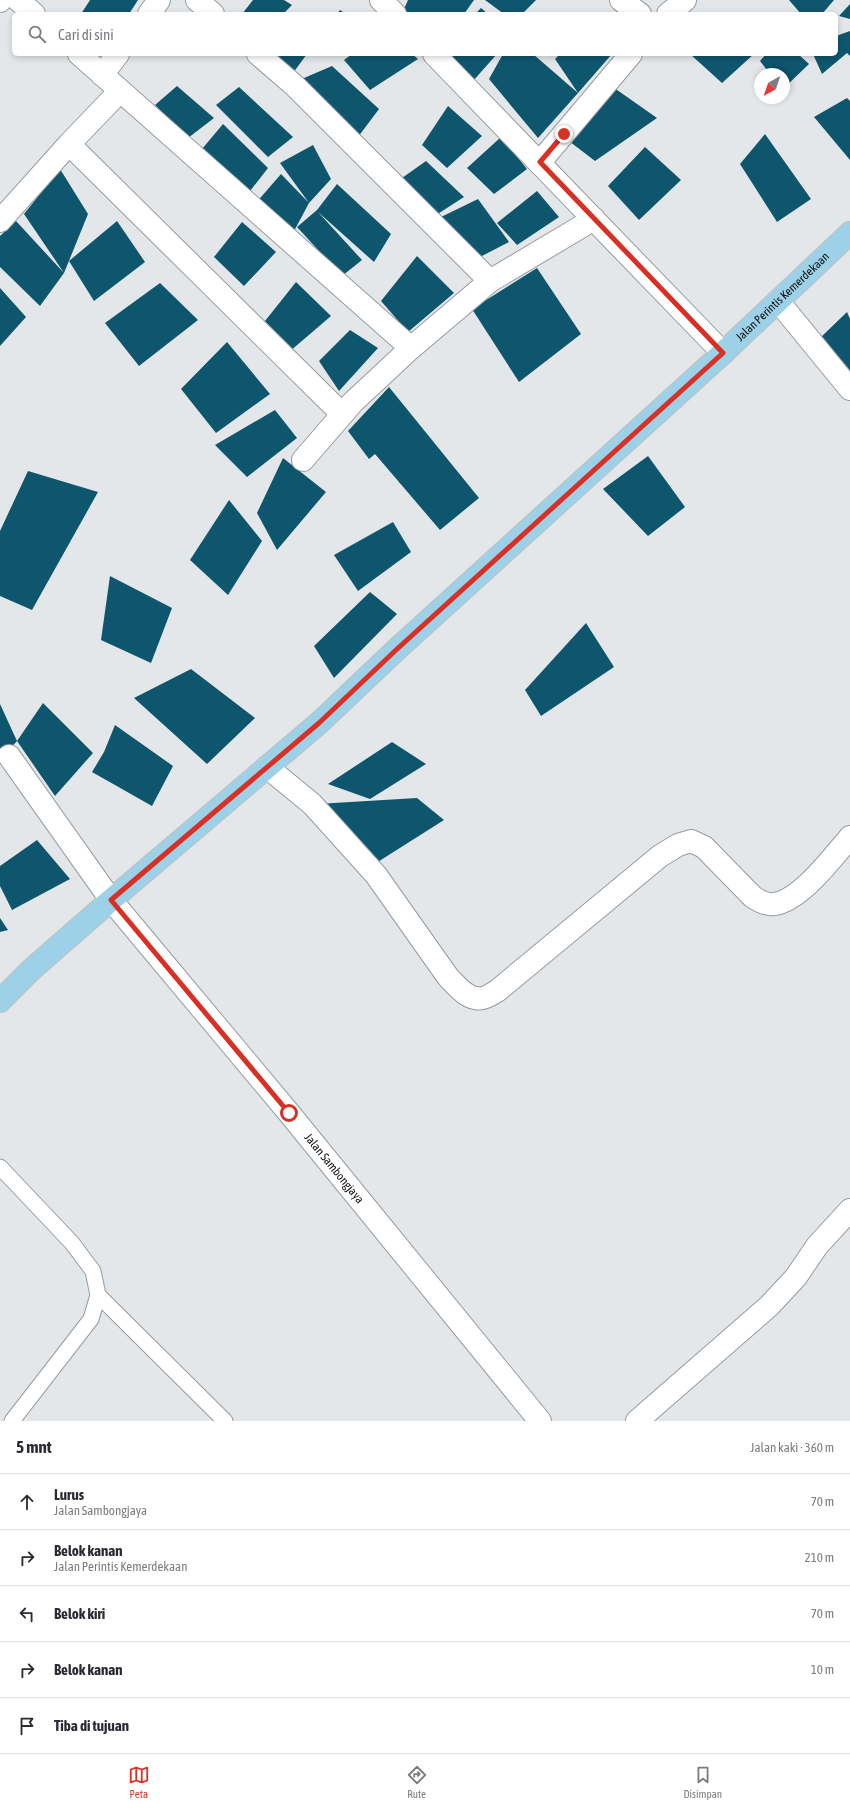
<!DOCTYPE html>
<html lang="id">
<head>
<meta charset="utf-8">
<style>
  body { margin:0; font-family:"Asap Condensed",sans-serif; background:#f2f2f3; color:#2b2b33 }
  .compass { position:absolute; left:754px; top:68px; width:36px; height:36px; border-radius:50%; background:#fff; box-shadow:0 2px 6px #0003; rotate:220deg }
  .stop { position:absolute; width:12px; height:12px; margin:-9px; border:3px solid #d93025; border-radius:50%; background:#fff }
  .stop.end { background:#d93025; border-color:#fff; box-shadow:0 1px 4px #0008 }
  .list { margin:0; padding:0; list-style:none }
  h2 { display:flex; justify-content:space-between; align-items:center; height:52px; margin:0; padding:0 16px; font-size:17px }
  h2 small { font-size:13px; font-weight:400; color:#7c7c81 }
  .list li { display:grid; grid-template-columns:26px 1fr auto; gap:12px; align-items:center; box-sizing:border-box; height:56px; padding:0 16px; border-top:1px solid #e1e1e2 }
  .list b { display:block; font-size:15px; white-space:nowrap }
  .list p { margin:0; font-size:13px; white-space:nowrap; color:#7c7c81 }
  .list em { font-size:13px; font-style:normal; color:#7c7c81 }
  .icon { flex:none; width:22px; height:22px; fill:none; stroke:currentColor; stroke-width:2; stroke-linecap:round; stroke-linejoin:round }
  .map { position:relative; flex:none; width:850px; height:1421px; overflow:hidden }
  .search { position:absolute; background:#fff; box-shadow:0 2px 6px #0003; left:12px; right:12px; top:12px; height:44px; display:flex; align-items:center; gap:10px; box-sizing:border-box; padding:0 14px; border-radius:6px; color:#7c7c81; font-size:15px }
  .sheet { height:332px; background:#fff }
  nav { display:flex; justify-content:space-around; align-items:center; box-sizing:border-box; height:56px; border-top:1px solid #e1e1e2; background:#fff; font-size:11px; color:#7c7c81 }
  nav a { display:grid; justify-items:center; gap:2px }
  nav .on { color:#d93025 }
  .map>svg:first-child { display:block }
</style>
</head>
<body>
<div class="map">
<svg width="850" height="1421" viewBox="0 0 850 1421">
  <rect width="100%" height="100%" fill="#e3e7e9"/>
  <!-- building -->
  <path fill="#0e566e" d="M90,0h48l-9,14h-48z
    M253,0h31l8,5 -9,9h-41z
    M408,0h66l-10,14h-55l-5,-5z
    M485,0h51l-14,14h-18z
    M789,0h45l-12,14h-21z
    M850,4v15l-11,-3z
    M481,8l7,6h-13z
    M340,10l6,4h-9z
    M850,31v25l-3,-3 -25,21 -9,-20h23v-18z
    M273,54h34l-14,19z
    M352,54h60l6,5 -48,31 -26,-30z
    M447,54h50l-24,27z
    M503,54h30l45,39 -23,-34 5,-5h52l-34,39 -40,45 -49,-59z
    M690,54h64l-32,29z
    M766,54h32l11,10 -25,24v-14h-14l-10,-13z
    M332,66l47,43 -21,28 -61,-56z
    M610,85l47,33 -62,43 -30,-23z
    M177,86l37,32 -26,20 -33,-33z
    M239,87l54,50 -25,20 -52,-52z
    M847,98l3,3v59l-36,-43z
    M448,106l34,30 -35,32 -25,-23z
    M223,124l45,44 -18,23 -48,-42z
    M765,134l46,65 -34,23 -37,-58z
    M501,137l26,32 -33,25 -27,-26z
    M313,145l18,34 -22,24 -29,-40z
    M645,147l36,33 -42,40 -31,-34z
    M426,161l38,36 -31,20 -31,-39z
    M60,169l28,45 -24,59 -24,33 -40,-39v-31l16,-15 48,52 -40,-59z
    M281,174l28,29 -16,30 -38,-29z
    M337,184l54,50 -17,28 -56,-50 44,48 -20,16 -45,-49 20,-17z
    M537,191l22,26 -42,28 -20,-22z
    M478,199l31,43 -31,16 -39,-40z
    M117,221l28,41 -51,39 -25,-40z
    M242,222l34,30 -32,34 -30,-29z
    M417,256l37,37 -46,39 -27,-31z
    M537,268l44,66 -62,48 -47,-73z
    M296,282l35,34 -42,36 -24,-31z
    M160,283l38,37 -59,46 -34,-43z
    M0,288l26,29 -26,29z
    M847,312l3,7v57l-30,-38z
    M350,330l28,18 -39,43 -20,-30z
    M227,342l43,52 -54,39 -35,-44z
    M389,387l90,111 -39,32 -65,-76 -6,5 -21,-28z
    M275,410l22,28 -50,39 -32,-32z
    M648,456l37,51 -37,29 -45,-47z
    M283,458l43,34 -49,58 -20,-37z
    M28,471l70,21 -66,118 -32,-14v-65z
    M229,500l33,41 -34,54 -38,-35z
    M393,522l18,30 -53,39 -24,-36z
    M110,576l62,32 -21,55 -50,-23z
    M370,592l27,22 -63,64 -20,-32z
    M586,623l28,44 -73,49 -16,-26z
    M191,669l64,49 -48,46 -73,-66z
    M43,703l50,50 -38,43 -38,-55 -17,19v-56l17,37z
    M115,725l58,41 -21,40 -60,-34 12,-20z
    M392,742l34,22 -56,35 -42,-15z
    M417,798l27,22 -71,45 -56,-61z
    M37,840l33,39 -58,31 -12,-24v-20z
    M0,918l8,12 -8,2z"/>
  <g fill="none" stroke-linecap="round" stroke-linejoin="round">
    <!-- service casing -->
    <g stroke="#989b9d" stroke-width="17">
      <path id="service" d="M0,1167l72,76 21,28 5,24 -7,24 -79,102
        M98,1295l127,126"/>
    </g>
    <!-- minor casing -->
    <g stroke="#989b9d" stroke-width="24">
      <path id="minor" d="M18,0l16,14
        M197,0l16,14
        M381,0l14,14
        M621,0l19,14
        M0,1l1,-1
        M149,14l10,-14
        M668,14l17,-14
        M79,54l332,294
        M258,54l37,32 195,195 104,-62
        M434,54l289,299
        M102,75l16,-21
        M69,144l273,270
        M540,162l91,-108
        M0,221l69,-77 51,-53
        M778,301l72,88
        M303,460l50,-58 58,-54 79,-67
        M9,756l102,144
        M267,767l45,37 64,71 72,102c9,9 20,24 34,21 5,0 11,-5 15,-7l163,-135 18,-11 13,-4 13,6 49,50c6,4 13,8 21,7 26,-3 59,-47 76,-67
        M637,1421l132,-115 27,-29 21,-31 33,-36"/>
    </g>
    <!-- tertiary casing -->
    <g stroke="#989b9d" stroke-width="24">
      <g id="tertiary">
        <path id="s1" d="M111,900l178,213 251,308"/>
      </g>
    </g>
    <!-- primary casing -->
    <g stroke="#c1c1c1" stroke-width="24">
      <g id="primary">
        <path id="s2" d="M0,1001l31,-31 80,-70 208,-177 77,-73 327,-297 127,-120"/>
      </g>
    </g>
    <!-- service -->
    <use href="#service" stroke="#fff" stroke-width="15"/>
    <!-- minor -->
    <use href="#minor" stroke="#fff" stroke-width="22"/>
    <!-- tertiary -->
    <use href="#tertiary" stroke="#fff" stroke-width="22"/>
    <!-- primary -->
    <use href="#primary" stroke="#9dd1e8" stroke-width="22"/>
  </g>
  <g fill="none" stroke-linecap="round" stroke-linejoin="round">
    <!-- route -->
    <path stroke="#d93025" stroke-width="5" d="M289,1113l-178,-213 208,-177 77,-73 327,-297 -183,-191 24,-28"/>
  </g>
  <g text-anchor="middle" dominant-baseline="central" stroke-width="4" stroke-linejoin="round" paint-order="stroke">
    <!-- street labels -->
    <g font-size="12" fill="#101112" stroke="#fff">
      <text stroke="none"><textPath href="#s2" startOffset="1053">Jalan Perintis Kemerdekaan</textPath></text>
      <text stroke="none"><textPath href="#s1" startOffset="349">Jalan Sambongjaya</textPath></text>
    </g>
  </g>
</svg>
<svg class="compass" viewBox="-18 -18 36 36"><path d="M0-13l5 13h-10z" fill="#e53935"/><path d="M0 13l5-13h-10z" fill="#7c7c81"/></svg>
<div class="stop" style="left:289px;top:1113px"></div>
<div class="stop end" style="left:564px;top:134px"></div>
<div class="search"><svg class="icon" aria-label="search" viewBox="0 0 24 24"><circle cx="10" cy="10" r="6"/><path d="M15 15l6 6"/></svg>Cari di sini</div>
</div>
<section class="sheet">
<h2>5 mnt<small>Jalan kaki · 360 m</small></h2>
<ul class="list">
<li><svg class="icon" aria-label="ahead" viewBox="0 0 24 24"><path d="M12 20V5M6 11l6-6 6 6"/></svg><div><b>Lurus</b><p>Jalan Sambongjaya</p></div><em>70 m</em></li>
<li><svg class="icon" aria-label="right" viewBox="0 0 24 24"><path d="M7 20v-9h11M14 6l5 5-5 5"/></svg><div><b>Belok kanan</b><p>Jalan Perintis Kemerdekaan</p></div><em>210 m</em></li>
<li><svg class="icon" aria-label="left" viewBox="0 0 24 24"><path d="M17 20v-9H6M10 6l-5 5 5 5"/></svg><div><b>Belok kiri</b></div><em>70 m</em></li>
<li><svg class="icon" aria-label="right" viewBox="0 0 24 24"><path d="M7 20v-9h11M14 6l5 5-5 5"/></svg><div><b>Belok kanan</b></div><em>10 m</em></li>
<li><svg class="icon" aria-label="arrive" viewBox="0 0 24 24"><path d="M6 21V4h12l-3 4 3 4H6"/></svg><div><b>Tiba di tujuan</b></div></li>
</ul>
</section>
<nav>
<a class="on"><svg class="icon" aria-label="map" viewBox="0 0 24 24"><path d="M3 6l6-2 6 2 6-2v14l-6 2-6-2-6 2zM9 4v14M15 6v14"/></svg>Peta</a>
<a><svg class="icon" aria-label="directions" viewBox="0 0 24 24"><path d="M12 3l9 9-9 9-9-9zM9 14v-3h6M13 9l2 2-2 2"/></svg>Rute</a>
<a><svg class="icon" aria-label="saved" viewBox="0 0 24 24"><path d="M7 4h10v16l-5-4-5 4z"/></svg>Disimpan</a>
</nav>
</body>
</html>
